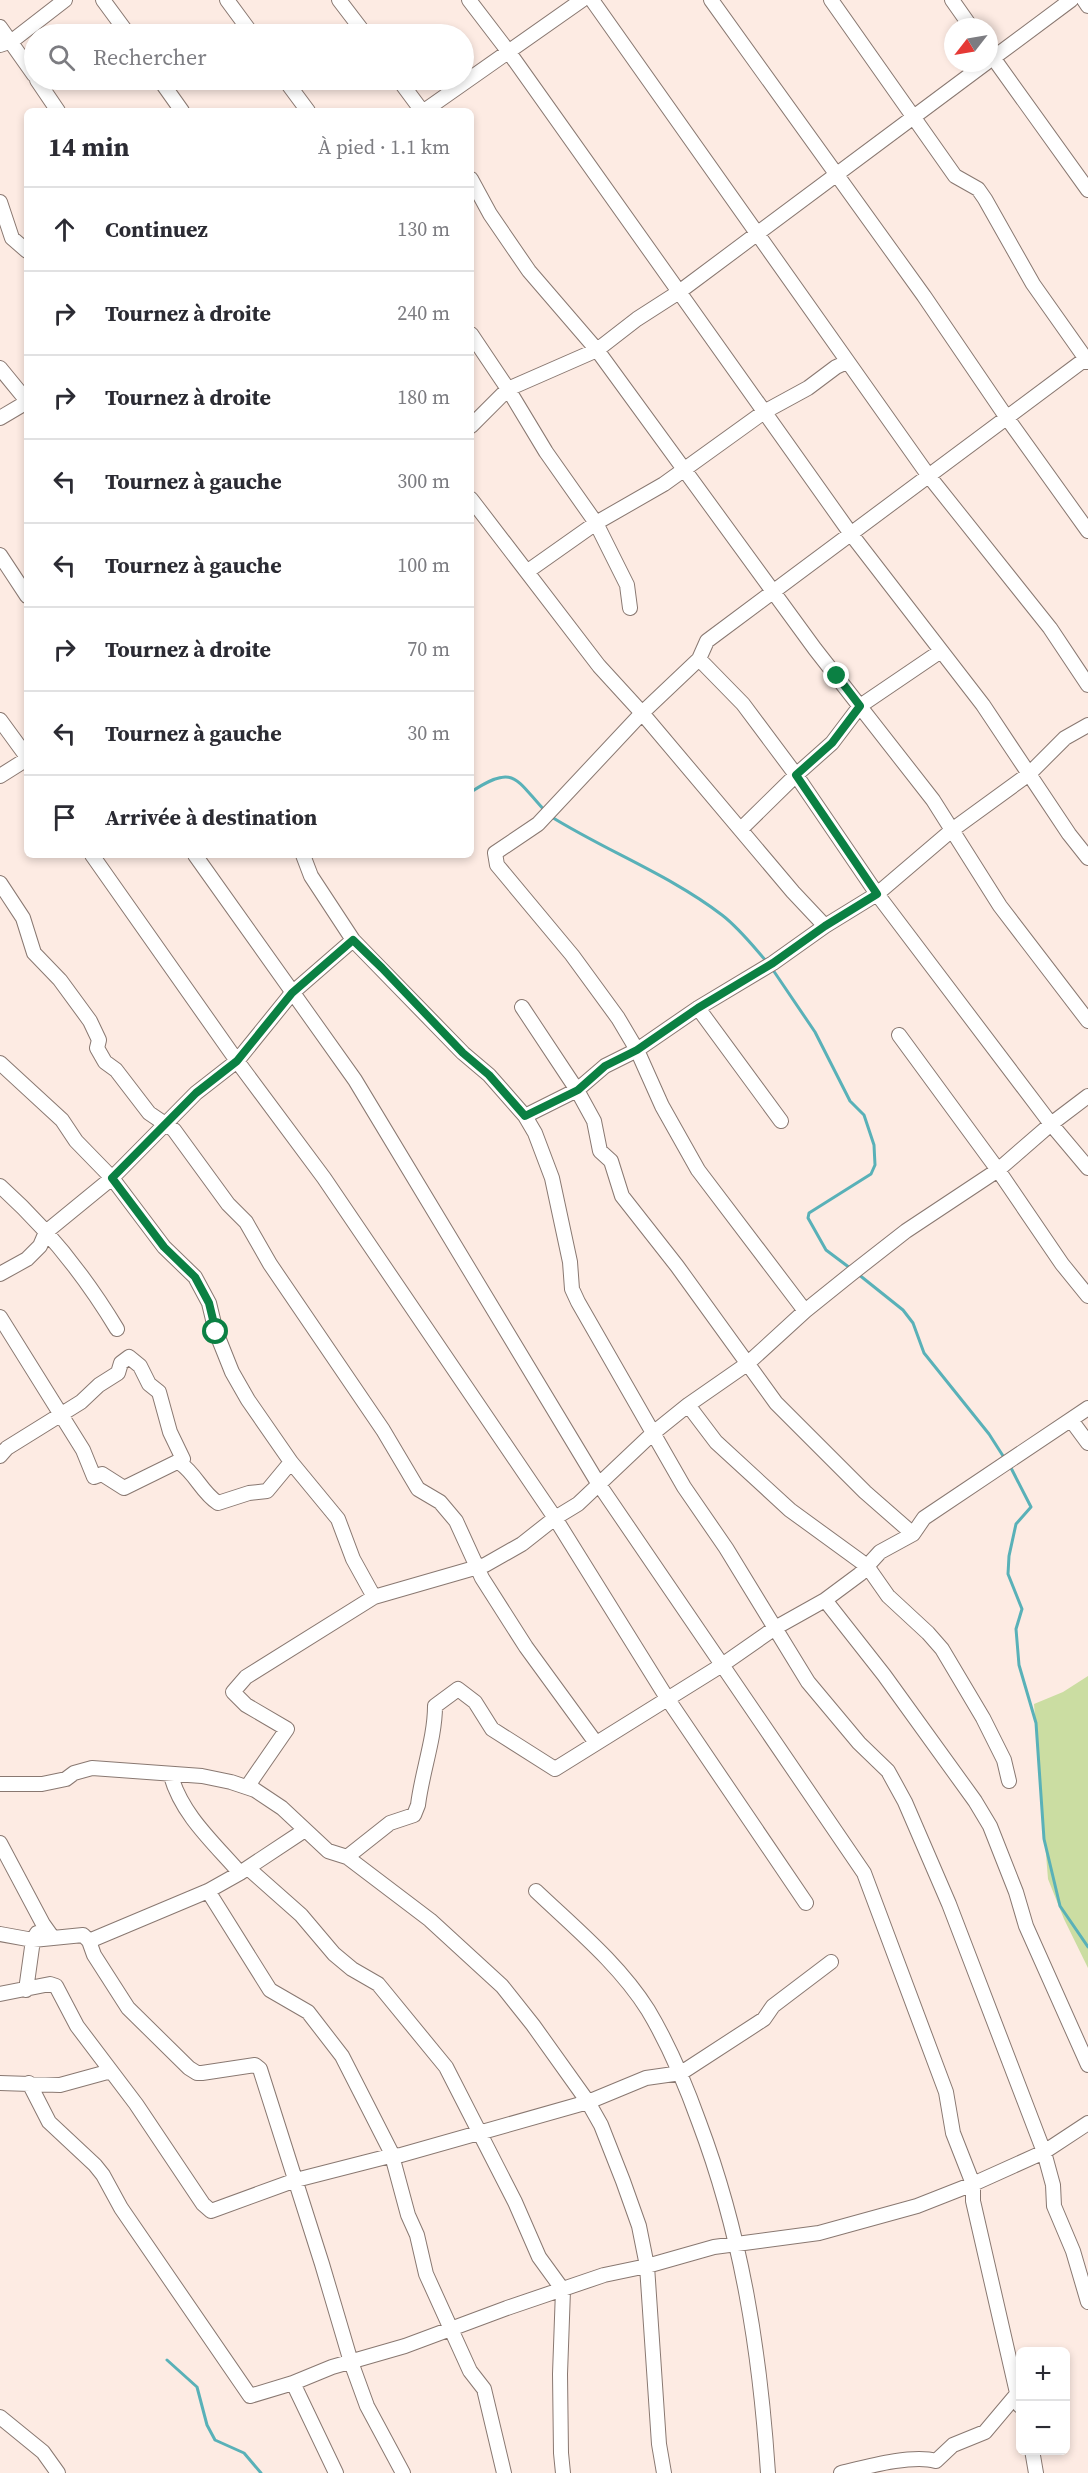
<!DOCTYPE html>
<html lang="fr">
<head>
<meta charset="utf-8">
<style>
  body { margin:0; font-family:"Source Serif 4",serif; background:#f2f2f3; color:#2b2b33 }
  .controls { position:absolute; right:18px; bottom:18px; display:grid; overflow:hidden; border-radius:9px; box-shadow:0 3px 9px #0003 }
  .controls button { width:54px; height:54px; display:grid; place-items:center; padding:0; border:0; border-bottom:2px solid #e1e1e2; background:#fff; color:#2b2b33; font:30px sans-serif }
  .compass { position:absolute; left:944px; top:18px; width:54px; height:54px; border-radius:50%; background:#fff; box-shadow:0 3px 9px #0003; rotate:239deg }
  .stop { position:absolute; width:18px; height:18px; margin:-14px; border:4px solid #0b8043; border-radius:50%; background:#fff }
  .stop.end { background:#0b8043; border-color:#fff; box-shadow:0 2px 6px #0008 }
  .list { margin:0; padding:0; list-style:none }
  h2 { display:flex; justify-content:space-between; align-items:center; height:78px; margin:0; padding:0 24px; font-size:26px }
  h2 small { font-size:20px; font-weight:400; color:#7c7c81 }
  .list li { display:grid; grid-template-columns:39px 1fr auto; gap:18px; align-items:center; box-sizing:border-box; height:84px; padding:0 24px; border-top:2px solid #e1e1e2 }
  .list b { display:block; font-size:22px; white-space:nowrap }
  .list em { font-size:20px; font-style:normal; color:#7c7c81 }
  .icon { flex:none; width:33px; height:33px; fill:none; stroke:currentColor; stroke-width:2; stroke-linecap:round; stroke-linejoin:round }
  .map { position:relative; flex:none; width:1088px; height:2473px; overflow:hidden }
  .search { position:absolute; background:#fff; box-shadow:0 3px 9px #0003; left:24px; top:24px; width:450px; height:66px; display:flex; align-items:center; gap:15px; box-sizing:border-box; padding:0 21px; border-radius:33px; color:#7c7c81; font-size:22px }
  .panel { position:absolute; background:#fff; box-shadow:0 3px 9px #0003; left:24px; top:108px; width:450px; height:750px; border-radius:9px }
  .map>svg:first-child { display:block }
</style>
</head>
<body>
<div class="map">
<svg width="1088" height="2473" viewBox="0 0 1088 2473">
  <rect width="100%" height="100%" fill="#fdebe3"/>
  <!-- green -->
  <path fill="#cbdda2" d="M1088,1676v292l-24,-49 -16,-40 -14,-175 29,-12z"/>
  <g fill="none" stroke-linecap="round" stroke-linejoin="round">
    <!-- stream -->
    <path stroke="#59b1b8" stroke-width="3" d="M471,792c44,-29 44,-13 75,20
      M550,816c56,35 120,59 172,99 17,13 31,31 45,47
      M773,970l42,62 35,69 14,14 10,30 1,20 -4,9 -62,39 -1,5 18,32 24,18
      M858,1274l45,36 10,13 11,30 65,81 16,25
      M1009,1464l22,43 -15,17 -7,32 -1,18 14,35 -6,20 3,36 17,58 8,116 16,67 28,41
      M167,2360l30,27 10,38 8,15 29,13 17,20"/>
    <!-- minor casing -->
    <g stroke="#897871" stroke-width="16">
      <path id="minor" d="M103,0l25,34
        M227,0l25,34
        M339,0l26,34
        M469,0l39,51 343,483 132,171 86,129 19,24
        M592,0l336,475 122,153 38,57
        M711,0l213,296 83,122 81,113
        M831,0l124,176 23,13 7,10 48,85 55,78
        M952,0l19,27
        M1084,0l4,6
        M0,27l34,48
        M0,45l12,-4 53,-41
        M989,52l99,138
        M989,61l82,-61
        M37,80l21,31
        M160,80l22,31
        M285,80l23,31
        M399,80l23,31
        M424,111l158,-111
        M471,179l19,35 39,57 68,79 218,299 118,151 67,106 88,115
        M0,202l12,36 15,13
        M471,334l37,55 38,63 50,71 31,62 3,23
        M0,368l27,33
        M0,418l27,-16
        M471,426l37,-37 89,-39 40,-31 42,-27 307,-229
        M471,499l128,167 43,47 151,179 32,34
        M0,555l27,41
        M528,571l68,-48 68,-39 100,-72 44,-24 28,-21 11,-5
        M699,659l44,45 53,71 81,119 174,230 37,44
        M0,720l27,37
        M0,776l27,-17
        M741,829l55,-54 36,-32 28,-37 81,-55
        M92,855l145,206 87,117 231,340 112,180 139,205
        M195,855l160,225 243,403 266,390 82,219 7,41 20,51v17l47,205
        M303,855l8,21 42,64 110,113 26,22 36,41 10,17 17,45 18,84 2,27 6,13 106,185 42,61 82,134 51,61 29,28 17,31 44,102 95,248 9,33 1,21 19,45 15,51
        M0,883l23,35 11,35 26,27 30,41 9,19 -2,8 8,14 11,8 33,43 25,17 54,74 18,18 24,42 113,166 35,59 22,13 16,19 26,57 44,69 70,96
        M522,1007l55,83 17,31 6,30 11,10 11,35 55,70 99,137 89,89 48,42
        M698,1008l83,113
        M899,1035l99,135 64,94 26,32
        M0,1063l62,57 14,21 36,37 52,69 31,30 14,26 7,29 16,40 16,28 43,62 47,57 15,40 21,38
        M525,1116l52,-26 28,-24 32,-16 61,-42 75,-45 52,-37 52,-32 75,-64 77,-56 36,-36 23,-13
        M0,1186c46,41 85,90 117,143
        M0,1274l27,-15 13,-13 6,-14 66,-54 84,-85 41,-32 55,-68 61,-53
        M805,1311l-107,-141 -36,-64 -25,-56 -19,-32 -46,-63 -75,-90 -2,-12 43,-29 104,-111 57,-54 8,-18 381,-284
        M0,1317l83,133 11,27 8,-3 22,14 59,-29 -3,4c16,11 22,30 38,40l31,-10 18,-2 24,-29
        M688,1405l28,37 74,68 77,56 21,30 40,37 14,16 41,69 21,42 5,21
        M1071,1420l17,23
        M0,1456l7,-8 74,-46 18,-17 19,-12 3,-10 8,-6 11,9 9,18 10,8 11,40 13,27
        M825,1600l59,75 91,126 15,25 26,66 10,34 62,139
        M171,1776c11,39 43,67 69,97
        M0,1784h42l24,-5 8,-6 18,-5 110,8 29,6 24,8 27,18 46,43 19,6 83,63 72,66 31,39 55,77 13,23 22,56 16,45 8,40 12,178 5,29
        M247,1787l40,-58 -41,-24 -13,-13 13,-15 128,-80 111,-32 37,-21 33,-26 23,-14 74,-70 36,-29 59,-41 58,-53 46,-37 55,-43 92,-61 53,-46 37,-28
        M0,1843l43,81 10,14
        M347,1857l43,-34 24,-8 4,-10c4,-33 17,-67 17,-99l23,-17 17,13 17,27 63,40 167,-104 53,-37 50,-28 35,-26 20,-22 33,-18 11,-16 164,-110
        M248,1868l53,47 33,39 18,15 26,15 68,83 69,135 24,55 24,33 -3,84 1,79 2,20
        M208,1891l62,99 38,22 34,44 49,96 17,63 9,20 9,39 44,97 14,18 20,84
        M536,1891c39,37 83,73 112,119 21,35 37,73 51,112 43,114 61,230 69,351
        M0,1934l33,6 50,-5 6,6 5,14 34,53 61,60 8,5h5l53,-8 5,4 62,195 29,98 16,44 36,67
        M89,1941l119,-50 32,-18 65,-43
        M26,1990l7,-50 4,-7
        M0,1994l50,-10 6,2 21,40 59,78 67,100 8,7 85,-31 90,-23 15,-2 187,-53 58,-24 35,-5 83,-54 9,-13 58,-44
        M0,2083l60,2 51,-14
        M29,2083l20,39 46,43 8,10 18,33 129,188 43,-13 39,-16 73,-21 102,-38 97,-33 43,-9 67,-19 105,-14 98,-27 56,-22 71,-32 44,-29
        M293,2383l43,90
        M0,2417l43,35 15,21
        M1032,2450l4,23
        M841,2473c25,-6 71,-19 95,-12l17,-16 32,-13 32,-38"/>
    </g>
    <!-- minor -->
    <use href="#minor" stroke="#fff" stroke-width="14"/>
  </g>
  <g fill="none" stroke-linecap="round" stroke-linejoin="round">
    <!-- route -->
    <path stroke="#0b8043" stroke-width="8" d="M216,1332l-7,-29 -14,-26 -31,-30 -52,-69 84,-85 41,-32 55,-68 61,-53 29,28 81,85 26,22 36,41 53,-26 27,-24 32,-16 61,-42 75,-45 52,-37 52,-32 -81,-119 36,-32 28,-37 -23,-30"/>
  </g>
</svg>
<div class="controls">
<button>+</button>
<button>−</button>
</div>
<svg class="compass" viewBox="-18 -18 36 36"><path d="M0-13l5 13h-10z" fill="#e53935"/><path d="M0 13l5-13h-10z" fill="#7c7c81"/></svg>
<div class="stop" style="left:216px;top:1332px"></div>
<div class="stop end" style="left:837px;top:676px"></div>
<div class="search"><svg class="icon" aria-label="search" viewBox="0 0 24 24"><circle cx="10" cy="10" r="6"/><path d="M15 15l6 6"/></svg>Rechercher</div>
<section class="panel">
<h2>14 min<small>À pied · 1.1 km</small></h2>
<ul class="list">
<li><svg class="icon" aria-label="ahead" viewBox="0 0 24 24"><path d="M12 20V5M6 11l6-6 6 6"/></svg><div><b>Continuez</b></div><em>130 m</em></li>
<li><svg class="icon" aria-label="right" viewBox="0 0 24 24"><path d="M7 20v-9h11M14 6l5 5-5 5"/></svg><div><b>Tournez à droite</b></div><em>240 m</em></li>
<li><svg class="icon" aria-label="right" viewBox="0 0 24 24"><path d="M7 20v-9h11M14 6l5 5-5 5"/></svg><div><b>Tournez à droite</b></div><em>180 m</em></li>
<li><svg class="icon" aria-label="left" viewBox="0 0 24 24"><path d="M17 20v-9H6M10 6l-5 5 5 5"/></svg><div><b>Tournez à gauche</b></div><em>300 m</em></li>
<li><svg class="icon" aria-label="left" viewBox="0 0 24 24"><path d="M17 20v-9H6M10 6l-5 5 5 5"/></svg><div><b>Tournez à gauche</b></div><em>100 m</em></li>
<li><svg class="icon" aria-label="right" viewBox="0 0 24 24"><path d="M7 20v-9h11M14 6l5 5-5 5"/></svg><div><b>Tournez à droite</b></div><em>70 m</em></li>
<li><svg class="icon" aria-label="left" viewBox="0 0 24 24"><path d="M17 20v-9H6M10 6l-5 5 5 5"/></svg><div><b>Tournez à gauche</b></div><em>30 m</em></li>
<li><svg class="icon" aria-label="arrive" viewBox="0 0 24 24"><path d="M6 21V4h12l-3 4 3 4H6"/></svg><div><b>Arrivée à destination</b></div></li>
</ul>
</section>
</div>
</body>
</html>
